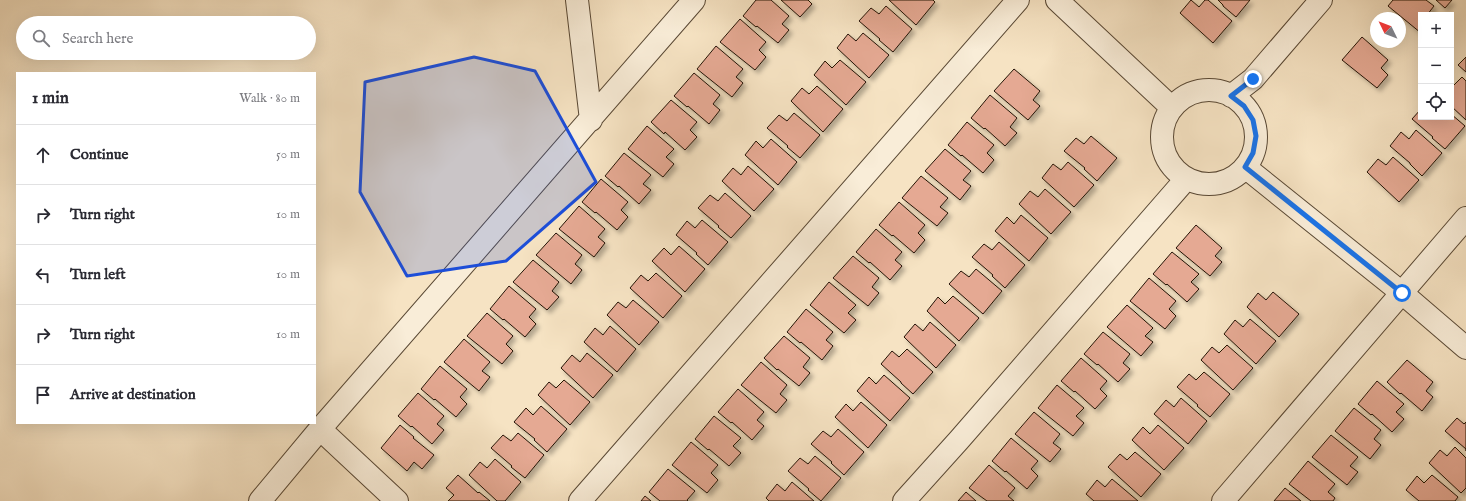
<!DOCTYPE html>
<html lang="en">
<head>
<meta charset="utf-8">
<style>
  body { margin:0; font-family:"IM FELL English",serif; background:#f2f2f3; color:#2b2b33 }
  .controls { position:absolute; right:12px; top:12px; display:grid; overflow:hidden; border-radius:0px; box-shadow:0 4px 16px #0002 }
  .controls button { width:36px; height:36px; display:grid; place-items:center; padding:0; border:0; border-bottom:1px solid #e1e1e2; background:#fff; color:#2b2b33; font:20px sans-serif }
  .compass { position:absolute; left:1370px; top:12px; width:36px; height:36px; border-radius:50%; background:#fff; box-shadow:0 4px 16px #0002; rotate:313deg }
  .stop { position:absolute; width:12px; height:12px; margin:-9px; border:3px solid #1a73e8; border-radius:50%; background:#fff }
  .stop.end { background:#1a73e8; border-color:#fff; box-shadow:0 1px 4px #0008 }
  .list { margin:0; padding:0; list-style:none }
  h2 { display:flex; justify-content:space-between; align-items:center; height:52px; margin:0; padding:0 16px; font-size:17px }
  h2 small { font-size:13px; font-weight:400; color:#7c7c81 }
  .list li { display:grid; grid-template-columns:26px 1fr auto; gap:12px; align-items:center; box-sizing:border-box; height:60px; padding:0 16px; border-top:1px solid #e1e1e2 }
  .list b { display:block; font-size:15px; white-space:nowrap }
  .list em { font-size:13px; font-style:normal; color:#7c7c81 }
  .icon { flex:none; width:22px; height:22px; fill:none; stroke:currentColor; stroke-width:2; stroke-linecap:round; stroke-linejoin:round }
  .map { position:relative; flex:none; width:1466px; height:501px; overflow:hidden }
  .search { position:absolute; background:#fff; box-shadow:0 4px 16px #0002; left:16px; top:16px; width:300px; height:44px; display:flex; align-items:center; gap:10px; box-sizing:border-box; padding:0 14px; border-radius:22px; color:#7c7c81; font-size:15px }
  .panel { position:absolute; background:#fff; box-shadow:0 4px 16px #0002; left:16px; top:72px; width:300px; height:352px; border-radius:0px }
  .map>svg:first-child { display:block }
</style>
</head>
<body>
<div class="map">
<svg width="1466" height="501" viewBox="0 0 1466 501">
  <defs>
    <filter id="shadow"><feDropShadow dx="3.5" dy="3.5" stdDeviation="2" flood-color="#0004"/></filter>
  </defs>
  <rect width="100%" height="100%" fill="#f6e3c3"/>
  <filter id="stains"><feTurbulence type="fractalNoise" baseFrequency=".005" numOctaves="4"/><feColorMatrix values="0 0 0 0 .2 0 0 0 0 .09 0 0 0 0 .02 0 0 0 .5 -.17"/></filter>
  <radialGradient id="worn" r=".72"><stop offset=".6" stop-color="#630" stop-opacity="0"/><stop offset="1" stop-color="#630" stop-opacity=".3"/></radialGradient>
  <!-- building -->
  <path fill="#e5a993" stroke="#251405" filter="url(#shadow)" d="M756,0h15l18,16 -7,8 7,6 -11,13 -21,-17 -1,1 -13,-11z
    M781,0h27l4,4 -12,13z
    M889,0h44l2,2 -19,23z
    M1191,0l8,7 6,-7h3l24,21 -19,22 -33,-30z
    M1218,0h32l-14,17 -13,-11v-1z
    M1393,0h33l8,6 -7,9h-6v18l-33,-27z
    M1436,0h16l-7,8z
    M886,6l26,23 -19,23 -14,-12 1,-1 -21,-18 12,-13 8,6z
    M740,19l26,23 -7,8 7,7 -11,13 -35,-28z
    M863,33l26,22 -20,23 -32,-30 11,-14 8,7z
    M1362,37l26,23 -7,8 7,7 -11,13 -35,-28z
    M716,46l27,23 -7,8 7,6 -11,14 -35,-28z
    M1466,57v15l-8,-7z
    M840,60l26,22 -20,23 -32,-30 11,-14 7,7z
    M1014,69l26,22 -7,9 7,6 -12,14 -34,-29z
    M694,73l26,22 -7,9 7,6 -11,14 -21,-18 -1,1 -13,-11z
    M1462,77l4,4v39l-15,-14v-24l3,3z
    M817,86l26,23 -20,23 -32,-31 11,-13 7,6z
    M990,95l27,23 -7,9 7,6 -12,13 -20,-18 -1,1 -13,-11z
    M671,100l26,22 -7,8 7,7 -12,13 -20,-18 -1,2 -13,-12z
    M1421,109v8h30v-3l14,12 -20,23 -13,-11 1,-1 -21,-18z
    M794,113l26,22 -20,23 -13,-11 1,-1 -21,-18 12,-13 8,6z
    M967,122l27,23 -7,8 7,7 -11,13 -21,-18 -1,1 -13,-11z
    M647,126l27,23 -8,8 8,7 -11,13 -35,-28z
    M1416,130l26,23 -20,23 -12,-12v-1l-20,-17 11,-14 8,7z
    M1091,136l26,22 -20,23 -13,-12 1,-1 -21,-17 12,-13 8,6z
    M771,139l26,23 -19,23 -33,-30 11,-14 7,7z
    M945,149l26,22 -8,9 8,6 -11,14 -35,-29z
    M624,153l27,22 -8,9 8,6 -12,14 -20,-18 -1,1 -13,-11z
    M1393,157l26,23 -20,22 -32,-30 11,-13 8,6z
    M1068,162l26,23 -20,22 -32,-29 11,-14 8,6z
    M748,166l26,23 -20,22 -32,-30 11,-13 8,7z
    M921,176l27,22 -8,9 8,6 -11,13 -35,-28z
    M601,179l27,23 -7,8 7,7 -11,13 -21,-18 -1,1 -13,-11z
    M1045,189l26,23 -20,22 -32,-30 11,-13 8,6z
    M725,193l26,23 -20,22 -13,-11 1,-1 -21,-18 12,-13 8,6z
    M899,202l26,23 -7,8 7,7 -11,13 -21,-18 -1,1 -13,-11z
    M579,206l26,23 -7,8 7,6 -11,14 -35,-28z
    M1021,215l27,23 -19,23 -34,-30 12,-14 7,7z
    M702,220l26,22 -20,23 -12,-11 1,-1 -21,-18 11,-14 8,7z
    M1196,225l26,23 -7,8 7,6 -12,14 -34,-28z
    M876,229l26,23 -7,8 7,6 -12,14 -20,-18 -1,1 -13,-11z
    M556,233l26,22 -7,9 7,6 -11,14 -35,-29z
    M999,242l26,23 -20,23 -13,-12 1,-1 -21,-18 12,-13 8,6z
    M679,246l26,23 -20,23 -33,-31 12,-13 7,7z
    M1172,252l27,22 -8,8 8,7 -12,13 -20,-18 -1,1 -13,-11z
    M853,256l26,22 -7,9 7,6 -11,13 -35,-28z
    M533,260l26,22 -7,9 7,6 -12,13 -34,-28z
    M976,269l26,22 -19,23 -34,-30 12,-13 8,6z
    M656,273l26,23 -19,22 -33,-30 11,-13 7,6z
    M1149,278l27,23 -7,8 7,7 -11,13 -35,-28z
    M829,282l27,23 -8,8 8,7 -12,13 -34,-28z
    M509,286l27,23 -7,8 7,7 -11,13 -21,-18 -1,1 -13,-11z
    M1273,292l26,22 -20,23 -32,-30 11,-14 8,7z
    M953,296l26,22 -20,23 -32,-30 11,-14 7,7z
    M633,300l26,22 -20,23 -32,-30 11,-13 8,6z
    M1127,305l26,23 -8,8 8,6 -12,14 -34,-29z
    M806,309l27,23 -7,8 7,6 -11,14 -21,-18 -1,1 -13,-11z
    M487,313l26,23 -7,8 7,7 -11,13 -35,-28z
    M1250,319l26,22 -20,23 -32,-30 11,-14 8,7z
    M930,322l26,23 -20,23 -32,-31 11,-13 8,7z
    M610,326l26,23 -19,23 -33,-30 11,-14 8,7z
    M1103,332l27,22 -7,9 7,6 -12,13 -20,-18 -1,1 -13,-11z
    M784,336l26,22 -7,9 7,6 -11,13 -21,-17 -1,1 -13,-12z
    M464,339l26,23 -8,9 8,6 -11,14 -35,-29z
    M1227,345l26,23 -20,22 -32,-30 11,-13 7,6z
    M907,349l26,23 -20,22 -12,-11v-1l-20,-18 11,-13 7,6z
    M587,353l26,22 -20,23 -32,-30 11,-13 8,7z
    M1081,358l26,23 -7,8 7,7 -12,13 -20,-18 -1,1 -13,-11z
    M1407,360l26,22 -7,9 7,6 -11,14 -21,-18 -1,1 -13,-12z
    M761,362l26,23 -7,9 7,6 -11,13 -35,-28z
    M440,366l27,23 -7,8 7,7 -11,13 -21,-18 -1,1 -13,-11z
    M1204,372l26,22 -20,23 -13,-11 1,-1 -21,-18 12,-13 7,6z
    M884,375l26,23 -20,23 -33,-30 12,-14 7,7z
    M564,380l26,22 -20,23 -32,-30 11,-13 7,6z
    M1377,381l27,23 -8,8 8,7 -12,13 -20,-18 -1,1 -13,-11z
    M1057,385l27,23 -8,8 8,7 -11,13 -35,-28z
    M738,389l26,23 -7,8 7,6 -12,14 -20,-18 -1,1 -13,-11z
    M418,393l26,23 -7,8 7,6 -12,14 -20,-18 -1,1 -13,-11z
    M1181,398l26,23 -19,23 -34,-30 12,-14 8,7z
    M861,402l26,23 -19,23 -33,-31 11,-13 7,7z
    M541,406l26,23 -20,23 -13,-12 1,-1 -21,-17 12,-14 7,7z
    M1354,408l27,22 -7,9 7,6 -11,14 -35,-28z
    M1034,412l26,22 -7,9 8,6 -11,13 -35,-28z
    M714,416l27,22 -8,8 8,7 -12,13 -20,-17 -1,1 -13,-11z
    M1457,418l7,6 2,-2v29v-2l-21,-18z
    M400,425l14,12 -1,1 21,17 -12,14 -8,-7 -7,9 -26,-23z
    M1158,425l26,23 -20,22 -32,-30 11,-13 7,7z
    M838,429l26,23 -20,23 -13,-12 1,-1 -21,-18 12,-13 8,6z
    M518,433l26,22 -19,23 -14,-11 1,-1 -21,-18 12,-13 8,6z
    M1331,435l27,22 -8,9 8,6 -11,13 -35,-28z
    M1011,438l27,23 -7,8 7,7 -11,13 -21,-18 -1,1 -13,-11z
    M691,442l27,23 -7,8 7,7 -11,13 -35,-28z
    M1455,447l11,11v30l-5,5 -32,-30 11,-13 7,6z
    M1135,452l26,22 -20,23 -33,-30 12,-13 7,6z
    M815,456l26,22 -20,23 -13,-11 1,-1 -21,-18 12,-13 8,6z
    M495,459l26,23 -16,19h-8l-28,-26 11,-13 7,6z
    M1308,461l27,23 -7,8 7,6 -2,3h-22l-22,-17z
    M989,465l26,23 -7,8 6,5h-27l-18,-13z
    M668,469l27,22 -8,9 1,1h-28l-11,-9z
    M458,475l20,18 1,-1 11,9h-42l6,-6 -8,-7z
    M1432,475l26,22 -3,4h-36l-13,-11 11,-14 7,7z
    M1112,479l26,22h-44l-8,-7 11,-14 8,7z
    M792,482l22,19h-45l-3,-3 11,-14 8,7z
    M1285,488l16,13h-27z
    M966,492l10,9h-18z
    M645,496l6,5h-10z"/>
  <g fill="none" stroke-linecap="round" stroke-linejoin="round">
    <!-- street casing -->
    <g stroke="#594834" stroke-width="24">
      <path id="street" d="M577,0l14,120
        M1057,0l115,108
        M1162 137a47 47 0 1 1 94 0a47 47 0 1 1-94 0Z
        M1231,96l22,-17 68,-79
        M1245,167l157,126 64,55
        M320,429l77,72
        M260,501l60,-72 374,-429
        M580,501l438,-501
        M904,501l55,-61 227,-261
        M1223,501l243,-283"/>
    </g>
    <!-- street -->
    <use href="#street" stroke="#f9edd8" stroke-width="22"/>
  </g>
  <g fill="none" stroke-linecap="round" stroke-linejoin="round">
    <!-- route -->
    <path stroke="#1a73e8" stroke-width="5" d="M1253,79l-22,17 13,10 9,14 3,16 -3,17 -8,14 157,126"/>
  </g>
  <!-- marked area -->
  <path fill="#1d4ed8" fill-opacity="0.2" stroke="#1d4ed8" stroke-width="3" stroke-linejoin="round" d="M474,57l61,14 61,111 -90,79 -99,15 -47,-84 5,-110z"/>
  <rect width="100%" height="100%" filter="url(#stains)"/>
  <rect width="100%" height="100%" fill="url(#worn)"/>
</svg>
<div class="controls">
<button>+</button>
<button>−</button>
<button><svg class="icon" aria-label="locate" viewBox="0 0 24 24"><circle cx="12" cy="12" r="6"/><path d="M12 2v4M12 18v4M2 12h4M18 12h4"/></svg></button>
</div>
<svg class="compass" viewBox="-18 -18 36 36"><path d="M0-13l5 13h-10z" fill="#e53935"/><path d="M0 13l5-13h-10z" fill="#7c7c81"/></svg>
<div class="stop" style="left:1402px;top:293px"></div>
<div class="stop end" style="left:1253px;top:79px"></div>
<div class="search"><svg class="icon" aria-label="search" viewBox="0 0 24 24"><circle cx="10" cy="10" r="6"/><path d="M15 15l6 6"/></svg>Search here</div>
<section class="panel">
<h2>1 min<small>Walk · 80 m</small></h2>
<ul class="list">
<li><svg class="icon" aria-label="ahead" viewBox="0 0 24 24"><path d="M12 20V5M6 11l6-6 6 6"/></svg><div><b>Continue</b></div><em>50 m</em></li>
<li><svg class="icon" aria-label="right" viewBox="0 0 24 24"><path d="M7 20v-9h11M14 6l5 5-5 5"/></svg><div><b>Turn right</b></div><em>10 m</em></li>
<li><svg class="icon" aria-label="left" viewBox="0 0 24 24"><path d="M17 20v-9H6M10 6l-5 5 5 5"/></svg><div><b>Turn left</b></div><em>10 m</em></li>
<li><svg class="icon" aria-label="right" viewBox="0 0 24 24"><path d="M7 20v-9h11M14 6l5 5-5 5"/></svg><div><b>Turn right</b></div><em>10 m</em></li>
<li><svg class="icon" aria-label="arrive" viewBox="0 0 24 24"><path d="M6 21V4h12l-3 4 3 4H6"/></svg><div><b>Arrive at destination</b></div></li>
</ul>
</section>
</div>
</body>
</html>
